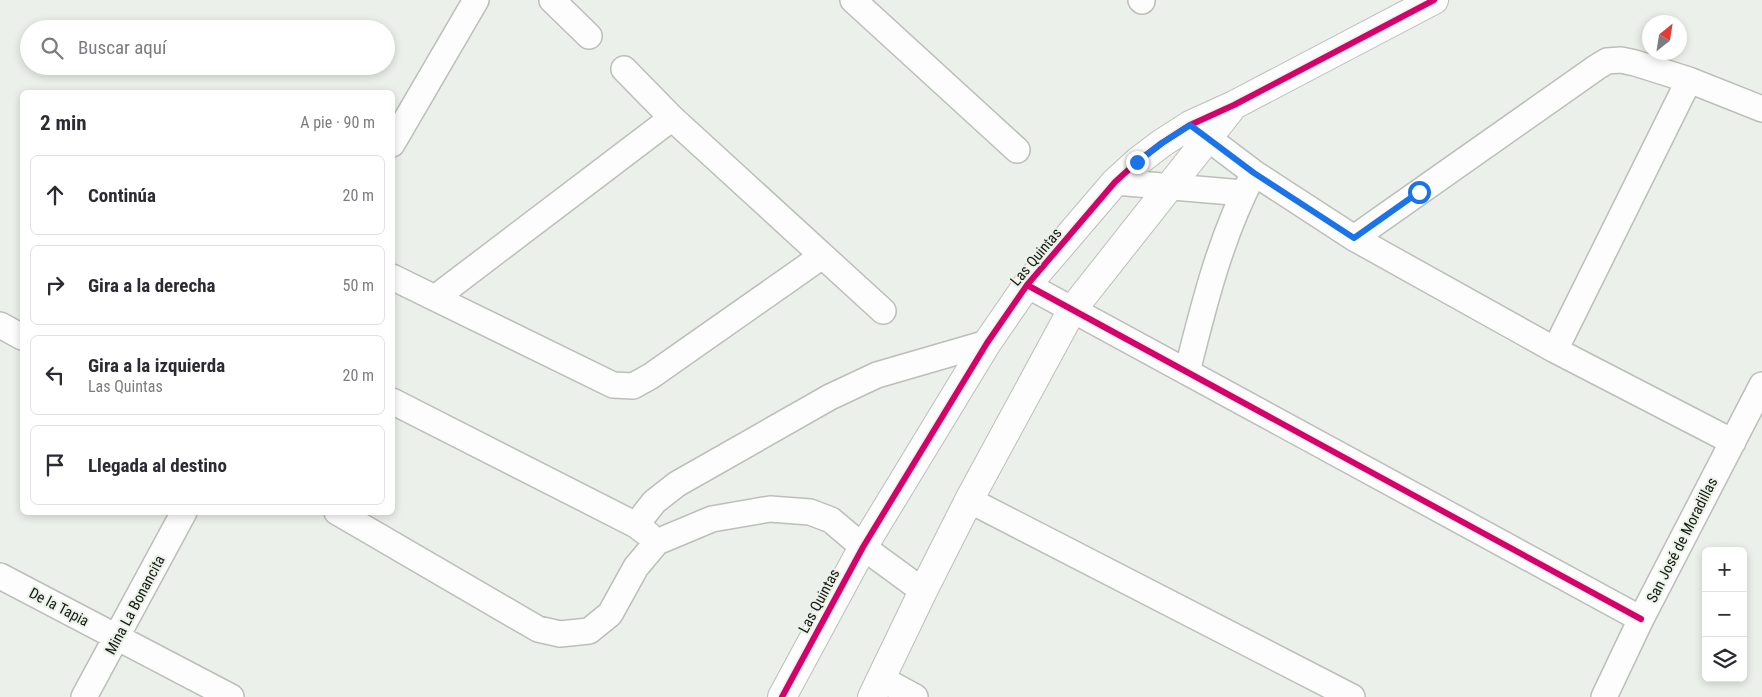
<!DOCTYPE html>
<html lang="es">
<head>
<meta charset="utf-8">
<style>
  body { margin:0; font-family:"Roboto Condensed",sans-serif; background:#f2f2f3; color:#2b2b33 }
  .controls { position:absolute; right:15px; bottom:15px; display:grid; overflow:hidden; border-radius:8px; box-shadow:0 2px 8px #0003 }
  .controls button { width:45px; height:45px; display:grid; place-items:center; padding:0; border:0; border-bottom:1px solid #e1e1e2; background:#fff; color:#2b2b33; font:25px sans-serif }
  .compass { position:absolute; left:1642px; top:15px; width:45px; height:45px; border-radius:50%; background:#fff; box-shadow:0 2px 8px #0003; rotate:30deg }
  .stop { position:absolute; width:15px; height:15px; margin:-11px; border:4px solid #1a73e8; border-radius:50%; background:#fff }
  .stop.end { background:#1a73e8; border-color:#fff; box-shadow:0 1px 5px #0008 }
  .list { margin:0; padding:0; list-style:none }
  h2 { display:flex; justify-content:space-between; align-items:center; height:65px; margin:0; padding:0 20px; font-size:21px }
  h2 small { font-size:16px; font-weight:400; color:#7c7c81 }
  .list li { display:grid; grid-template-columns:32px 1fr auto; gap:15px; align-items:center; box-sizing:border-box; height:80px; margin:0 10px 10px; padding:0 10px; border:1px solid #e1e1e2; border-radius:8px }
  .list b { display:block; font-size:19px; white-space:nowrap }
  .list p { margin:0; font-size:16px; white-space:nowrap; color:#7c7c81 }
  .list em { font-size:16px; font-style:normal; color:#7c7c81 }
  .icon { flex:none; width:28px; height:28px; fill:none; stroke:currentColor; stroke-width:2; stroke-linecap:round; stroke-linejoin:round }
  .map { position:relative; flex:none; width:1762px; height:697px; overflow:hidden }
  .search { position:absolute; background:#fff; box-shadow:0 2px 8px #0003; left:20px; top:20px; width:375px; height:55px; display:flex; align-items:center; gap:12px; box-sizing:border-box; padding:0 18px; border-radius:28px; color:#7c7c81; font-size:19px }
  .panel { position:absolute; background:#fff; box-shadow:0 2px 8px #0003; left:20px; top:90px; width:375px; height:425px; border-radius:8px }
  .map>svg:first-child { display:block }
</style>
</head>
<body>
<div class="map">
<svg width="1762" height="697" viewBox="0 0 1762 697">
  <rect width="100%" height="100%" fill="#ecf0ea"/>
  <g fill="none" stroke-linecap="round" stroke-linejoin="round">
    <!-- street casing -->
    <g stroke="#bcbeba" stroke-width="28">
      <path id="street" d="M552,0l37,36
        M853,0l164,150
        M1141,0l1,1
        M624,69l48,49 211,193
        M1192,126l62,47 100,65 201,112 178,92
        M392,144l84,-144
        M1115,182l128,11
        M1354,238l243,-171 10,-6 14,-1 14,3 54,17 73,29
        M392,277l221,108 20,1 18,-10 171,-120
        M1027,285l614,334
        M435,298l237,-180
        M0,325l22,12
        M1555,350l134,-270
        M1187,372c17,-68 34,-137 67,-199
        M392,401l244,124 13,10
        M969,500l383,197
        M337,512l201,117 22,5 29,-3 21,-17 26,-47 21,-25 55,-23 58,-10 40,3 21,8 32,27 60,44
        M636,525l18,-23 23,-18 153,-87 47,-22 110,-32
        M0,576l231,121
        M882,679l33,18
        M84,697l100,-185
        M1604,697l37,-78 121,-234"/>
    </g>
    <!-- secondary casing -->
    <g stroke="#bcbeba" stroke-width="30">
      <path id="secondary" d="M782,697l81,-150 124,-204 40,-58 88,-103 22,-20 25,-19 28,-18 44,-20 200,-105
        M872,697l51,-106 46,-91 103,-190 158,-200"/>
    </g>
    <!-- street -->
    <use href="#street" stroke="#fcfdfc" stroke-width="25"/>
    <!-- secondary -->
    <use href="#secondary" stroke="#fcfdfc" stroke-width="28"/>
    <!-- cycleway casing -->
    <g stroke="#ebf2e8" stroke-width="9">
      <path id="cycleway" d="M1027,285l614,334
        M782,697l81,-150 124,-204 40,-58 88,-103 22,-20 25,-19 28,-18 44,-20 200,-105"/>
    </g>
    <!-- cycleway -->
    <use href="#cycleway" stroke="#d6006c" stroke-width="6"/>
  </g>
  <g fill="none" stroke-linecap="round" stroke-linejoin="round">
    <!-- route -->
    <path stroke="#1a73e8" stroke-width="6" d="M1137,162l25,-19 28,-18 64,48 100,65 65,-46"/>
  </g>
  <g text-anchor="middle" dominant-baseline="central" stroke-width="4" stroke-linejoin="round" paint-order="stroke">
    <!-- street labels -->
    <g font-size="15" fill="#161915" stroke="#ebf2e8">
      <text transform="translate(1036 257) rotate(-50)">Las Quintas</text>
      <text transform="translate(1682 540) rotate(-63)">San José de Moradillas</text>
      <text transform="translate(819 601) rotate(-62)">Las Quintas</text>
      <text transform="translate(135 605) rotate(-62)">Mina La Bonancita</text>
      <text transform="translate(59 607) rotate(28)">De la Tapia</text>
    </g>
  </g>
</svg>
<div class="controls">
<button>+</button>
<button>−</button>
<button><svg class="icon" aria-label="layers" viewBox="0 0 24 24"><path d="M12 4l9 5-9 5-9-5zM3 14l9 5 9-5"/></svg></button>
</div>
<svg class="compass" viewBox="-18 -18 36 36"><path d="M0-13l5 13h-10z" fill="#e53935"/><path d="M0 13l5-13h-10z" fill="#7c7c81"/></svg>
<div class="stop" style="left:1419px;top:192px"></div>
<div class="stop end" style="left:1137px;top:162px"></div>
<div class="search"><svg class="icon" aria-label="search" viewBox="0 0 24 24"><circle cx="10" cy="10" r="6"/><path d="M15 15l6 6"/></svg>Buscar aquí</div>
<section class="panel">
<h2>2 min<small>A pie · 90 m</small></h2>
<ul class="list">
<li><svg class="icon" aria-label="ahead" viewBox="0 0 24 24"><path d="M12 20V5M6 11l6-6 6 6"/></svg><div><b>Continúa</b></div><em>20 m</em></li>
<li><svg class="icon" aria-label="right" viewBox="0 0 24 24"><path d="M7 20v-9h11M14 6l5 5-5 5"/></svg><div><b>Gira a la derecha</b></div><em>50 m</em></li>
<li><svg class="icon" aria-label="left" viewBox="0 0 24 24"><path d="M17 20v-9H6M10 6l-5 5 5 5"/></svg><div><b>Gira a la izquierda</b><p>Las Quintas</p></div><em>20 m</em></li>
<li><svg class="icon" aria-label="arrive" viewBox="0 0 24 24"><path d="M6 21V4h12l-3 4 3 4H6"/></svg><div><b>Llegada al destino</b></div></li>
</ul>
</section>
</div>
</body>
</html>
